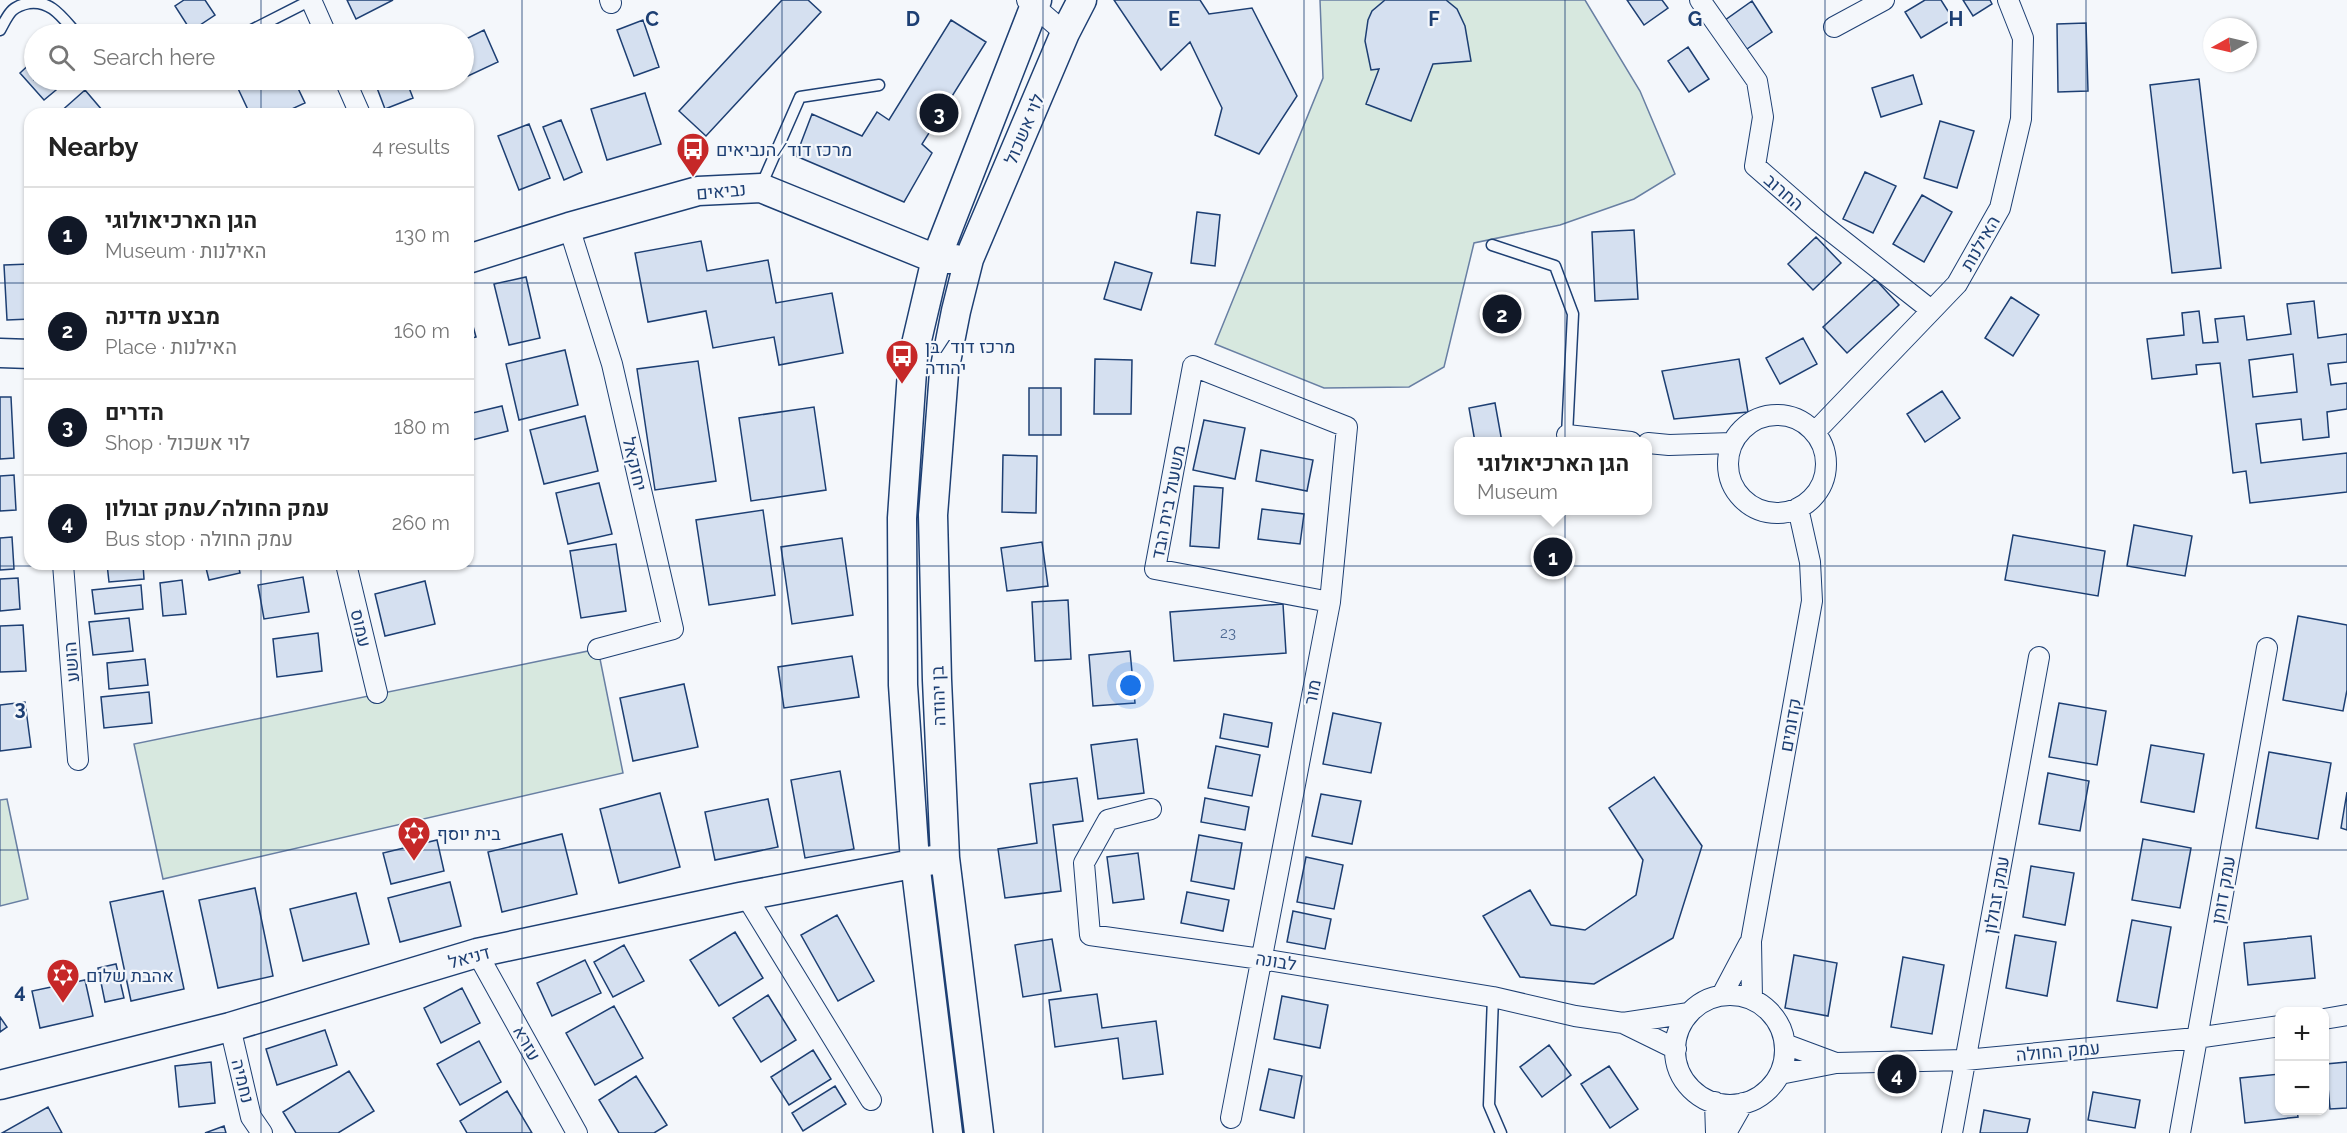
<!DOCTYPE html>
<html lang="en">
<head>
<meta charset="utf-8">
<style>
  body { margin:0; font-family:Raleway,Heebo,sans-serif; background:#f2f2f2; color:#222 }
  .controls { position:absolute; right:18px; bottom:18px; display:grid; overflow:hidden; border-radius:12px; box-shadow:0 2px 4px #0004 }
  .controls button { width:54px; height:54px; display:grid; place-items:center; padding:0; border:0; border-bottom:2px solid #e0e0e0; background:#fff; color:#222; font:30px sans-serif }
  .compass { position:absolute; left:2203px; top:18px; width:54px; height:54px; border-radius:50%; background:#fff; box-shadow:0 2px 4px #0004; rotate:262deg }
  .you { position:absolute; left:1131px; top:686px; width:21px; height:21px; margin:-15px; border:4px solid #fff; border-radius:50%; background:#1a73e8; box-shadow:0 0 0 9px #1a73e833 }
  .badge { display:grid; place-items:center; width:39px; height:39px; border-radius:50%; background:#111827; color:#fff; font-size:20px; font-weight:700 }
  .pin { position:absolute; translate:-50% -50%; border:3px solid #fff; box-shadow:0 2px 6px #0006 }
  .popup { position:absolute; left:1454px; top:437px; width:198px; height:78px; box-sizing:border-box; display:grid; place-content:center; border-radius:12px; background:#fff; filter:drop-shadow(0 2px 4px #0005); font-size:20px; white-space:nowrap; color:#767676 }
  .popup b { font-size:22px; color:#222 }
  .popup::after { content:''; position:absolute; left:50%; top:100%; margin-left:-12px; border:12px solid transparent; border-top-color:#fff }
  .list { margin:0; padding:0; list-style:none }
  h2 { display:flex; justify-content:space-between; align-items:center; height:78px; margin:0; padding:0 24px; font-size:26px }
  h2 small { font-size:20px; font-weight:400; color:#767676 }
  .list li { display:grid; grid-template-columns:39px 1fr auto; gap:18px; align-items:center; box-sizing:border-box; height:96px; padding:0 24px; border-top:2px solid #e0e0e0 }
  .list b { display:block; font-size:22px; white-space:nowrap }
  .list p { margin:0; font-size:20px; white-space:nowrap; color:#767676 }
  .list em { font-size:20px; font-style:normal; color:#767676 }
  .icon { flex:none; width:33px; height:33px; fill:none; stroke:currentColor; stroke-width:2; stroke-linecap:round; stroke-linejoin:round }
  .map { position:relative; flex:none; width:2347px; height:1133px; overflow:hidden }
  .search { position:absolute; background:#fff; box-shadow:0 2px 4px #0004; left:24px; top:24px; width:450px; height:66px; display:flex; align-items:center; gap:15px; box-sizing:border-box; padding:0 21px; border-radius:33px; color:#767676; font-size:22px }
  .panel { position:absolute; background:#fff; box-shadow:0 2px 4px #0004; left:24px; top:108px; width:450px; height:462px; border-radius:18px }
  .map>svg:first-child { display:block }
</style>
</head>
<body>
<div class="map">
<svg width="2347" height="1133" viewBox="0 0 2347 1133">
  <rect width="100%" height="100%" fill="#f4f7fb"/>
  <!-- green -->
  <path fill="#d7e8df" stroke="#687fa3" stroke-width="1.5" d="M1320,0h265l55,91 35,83 -41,25 -74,26 -86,18 -30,124 -35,20 -85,1 -109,-44 108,-266z
    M598,649l25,124 -460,106 -29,-135z
    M7,799l21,100 -28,7v-106z"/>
  <!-- building -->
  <path fill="#d5e0f0" stroke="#1d3f73" stroke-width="1.5" fill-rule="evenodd" d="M184,0h21l10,15 -24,16 -16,-25z
    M347,0h46l-37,19z
    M782,0h26l13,12 -115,124 -27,-25z
    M1114,0h86l9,14 43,-6 45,88 -38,58 -44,-19 7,-27 -32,-66 -29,28z
    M1385,0h61l11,9 8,17 6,35 -38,3 -22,57 -45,-17 13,-35 -8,1 -6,-29 3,-21 4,-9z
    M1627,0h35l6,8 -24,17z
    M1925,0h16l12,19 -32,19 -16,-26z
    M1963,0h27l2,4 -19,12z
    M1752,1l20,31 -31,21 -20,-30z
    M643,20l16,47 -25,9 -17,-46z
    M951,20l35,22 -64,102 10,9 -28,49 -108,-46 16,-42 50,22 15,-24 12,8z
    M2086,23l2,68 -30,1 -1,-68z
    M386,29l2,5h-16z
    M484,30l14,32 -30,14 -4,-9v-27z
    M1688,47l21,32 -20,13 -21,-31z
    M34,60v20h34l-24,20 -24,-27z
    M1913,75l9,29 -41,13 -9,-29z
    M2199,79l22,189 -49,5 -22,-188z
    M234,80h60l11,23 -24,11h-31z
    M374,80h32l7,18 -28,11z
    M85,90l17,20 -5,4h-39z
    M645,93l16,51 -54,16 -16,-51z
    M561,120l21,52 -18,8 -21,-53z
    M1940,121l34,10 -17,57 -33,-10z
    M529,124l21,54 -31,12 -21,-54z
    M1865,172l31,14 -23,47 -30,-14z
    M1922,195l30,17 -28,50 -31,-18z
    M1197,212l23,3 -5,51 -24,-3z
    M1634,230l4,69 -43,2 -3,-69z
    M1816,237l25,26 -28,27 -25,-26z
    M701,241l6,30 61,-11 8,43 56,-10 11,60 -64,12 -5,-28 -61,11 -7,-37 -58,11 -13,-69z
    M1115,262l37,11 -11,37 -37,-11z
    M30,264v55l-23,1 -3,-55z
    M526,277l14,61 -31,7 -15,-61z
    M1875,279l24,26 -52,48 -24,-26z
    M2011,297l28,18 -26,41 -28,-18z
    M2314,301l4,37 29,-4v28l-19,2 3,21 16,-2v26l-20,3 2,25 -26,3 -2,-21 -45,5 5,39 86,-10v39l-97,11 -4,-32 -13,2 -13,-110 -24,2 1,9 -45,5 -5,-40 37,-4 -2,-22 17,-2 4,32 15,-1 -3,-23 29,-3 3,24 44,-6 -4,-30zM2293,354l4,38 -44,5 -4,-37z
    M468,308l8,29 -8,2z
    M1803,338l14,26 -37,20 -14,-26z
    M565,350l13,55 -59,15 -13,-56z
    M1095,359l37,1 -1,54h-37z
    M1739,359l9,53 -74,7 -12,-48z
    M698,361l18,120 -61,9 -18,-121z
    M1029,388h32v47h-32z
    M1942,391l18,27 -35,24 -18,-28z
    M0,397h11l3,61 -14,1z
    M1495,403l7,39h-27l-6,-34z
    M502,406l6,25 -40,10v-27z
    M814,407l12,83 -75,11 -12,-83z
    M585,416l13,55 -54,13 -14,-54z
    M1204,420l41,8 -10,51 -42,-9z
    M1261,450l52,10 -6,31 -51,-10z
    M1003,455l34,1 -1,57 -34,-1z
    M14,475l2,35 -16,1v-35z
    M599,483l13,51 -44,10 -12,-51z
    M1194,486l29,2 -4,60 -29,-2z
    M1262,509l42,5 -4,30 -42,-5z
    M763,510l12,85 -66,10 -13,-85z
    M2134,525l58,11 -7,40 -58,-10z
    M2013,535l92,16 -7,45 -93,-16z
    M12,537l2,32 -14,1v-32z
    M842,538l11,77 -61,9 -11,-77z
    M1042,542l6,44 -41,5 -6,-43z
    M616,544l10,67 -45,7 -11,-67z
    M107,564h36l1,15 -35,3z
    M205,564h33l2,9 -31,7z
    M303,577l6,35 -45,7 -6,-34z
    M18,578l2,31 -20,2v-32z
    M182,580l4,34 -23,2 -3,-33z
    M425,581l10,43 -50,12 -10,-42z
    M141,585l2,24 -48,5 -3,-24z
    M1068,600l3,59 -36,2 -3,-59z
    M1283,604l3,49 -112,8 -4,-49z
    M2298,616l49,9v65l-4,21 -60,-11z
    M129,618l4,33 -40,4 -4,-33z
    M23,625l3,46 -26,1v-46z
    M318,633l4,38 -45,6 -4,-38z
    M1130,651l5,52 -42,3 -4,-51z
    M852,656l7,41 -75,11 -6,-41z
    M145,659l3,26 -39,4 -2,-26z
    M684,684l14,63 -65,14 -13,-63z
    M149,692l3,31 -48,5 -3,-31z
    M25,702l6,45 -31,4v-46z
    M2059,703l47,8 -9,54 -48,-8z
    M1333,713l48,10 -10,50 -48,-9z
    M1224,714l48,9 -4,24 -48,-9z
    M1137,739l7,54 -46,6 -7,-54z
    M2151,745l53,9 -10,58 -53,-10z
    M1216,746l44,9 -8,41 -44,-8z
    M2269,752l62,11 -13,76 -62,-11z
    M840,771l14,78 -49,9 -14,-78z
    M2048,773l41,8 -9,50 -41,-7z
    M1654,777l48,69 -29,92 -79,46 -74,-7 -37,-61 47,-26 21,35 34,5 51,-35 7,-35 -34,-52z
    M1077,778l6,43 -30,4 8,66 -56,7 -7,-49 39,-6 -7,-59z
    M2347,792v38l-6,-2z
    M660,793l20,74 -61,16 -19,-74z
    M1321,794l40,7 -9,43 -40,-8z
    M1205,798l44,9 -4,23 -44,-8z
    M768,799l10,48 -63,13 -10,-48z
    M562,834l15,60 -75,18 -14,-60z
    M1199,835l43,8 -8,46 -43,-8z
    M2143,839l48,9 -11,60 -48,-8z
    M437,840l7,31 -53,13 -8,-31z
    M1138,853l6,46 -31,4 -6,-46z
    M1306,857l37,8 -9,44 -37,-7z
    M2031,866l43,7 -9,52 -42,-8z
    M450,882l11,44 -61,16 -12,-44z
    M255,888l18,88 -55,12 -19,-88z
    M163,891l21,98 -53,12 -21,-99z
    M1187,892l42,8 -6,31 -42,-8z
    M356,893l13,51 -66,17 -13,-52z
    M1293,911l38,8 -6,30 -38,-7z
    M837,915l37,66 -36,20 -37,-66z
    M2132,920l39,7 -14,81 -40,-7z
    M735,932l28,46 -44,28 -29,-46z
    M2015,935l41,7 -9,54 -41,-8z
    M2311,936l4,42 -67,7 -4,-42z
    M1052,939l9,52 -38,6 -8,-52z
    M624,945l20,36 -31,16 -19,-35z
    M1794,955l43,8 -9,53 -43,-8z
    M1903,957l41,8 -12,69 -41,-7z
    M585,960l16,33 -49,23 -15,-33z
    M116,964l8,34 -19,4 -7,-34z
    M85,980l8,36 -53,12 -8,-37z
    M462,988l18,35 -39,20 -17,-35z
    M1097,994l5,34 54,-7 7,53 -40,5 -5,-41 -63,9 -6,-47z
    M768,995l28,45 -35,22 -28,-44z
    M1282,996l46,9 -8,43 -46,-9z
    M614,1006l29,52 -48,27 -29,-52z
    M0,1017l7,10 -7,5z
    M325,1030l12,35 -60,20 -11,-36z
    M479,1041l22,41 -41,23 -23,-41z
    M1549,1045l22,30 -29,22 -22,-30z
    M813,1050l18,29 -42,26 -18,-28z
    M211,1062l4,41 -36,4 -4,-41z
    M2347,1062v46l-17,1 -4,-45z
    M1609,1066l29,43 -28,19 -29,-44z
    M1269,1069l33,7 -8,42 -34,-8z
    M349,1071l25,40 -36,22h-42l-13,-21z
    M2280,1074v36h17l1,7 -53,6 -5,-45z
    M636,1076l31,49 -13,8h-35l-20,-33z
    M835,1086l11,18 -43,27 -11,-18z
    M507,1091l25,42h-65l-7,-12z
    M2093,1092l47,8 -5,28 -47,-8z
    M48,1107l14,26h-60z
    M1984,1110l46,9 -3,14h-47z
    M224,1126l2,7h-21z"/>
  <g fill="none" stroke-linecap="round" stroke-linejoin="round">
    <!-- lane casing -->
    <g stroke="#1d3f73" stroke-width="13">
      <path id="lane" d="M0,30c9,-16 10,-23 29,-27 23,-3 34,16 48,31
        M244,34l67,-34
        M120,80l6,3 19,-3
        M761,186l39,-89 79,-12
        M1492,245l63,21 18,48 -6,121
        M1493,997l-4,108 12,28"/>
    </g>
    <!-- street casing -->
    <g stroke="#1d3f73" stroke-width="22">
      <path id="street" d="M311,0l15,34
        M610,0l1,3
        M1027,0l38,33
        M1700,0l57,81 6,36 -8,49 63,55 113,89
        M1834,27l50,-27
        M345,80l15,34
        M569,227l43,137 61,265 -75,20
        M1728 464a49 49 0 1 1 98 0a49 49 0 1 1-98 0Z
        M1815,432l142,-148 43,-76 21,-89 2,-81 -15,-38
        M1567,435l64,7
        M1648,443l21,2 63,-2
        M63,564l15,196
        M346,564l31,129
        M1151,809l-43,11 -24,43 6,72 171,24 232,38 82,19 48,7 66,-10
        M746,896l125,204
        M477,953l100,180
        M1722,995l27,-51
        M1675 1050a55 55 0 1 1 110 0a55 55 0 1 1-110 0Z
        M1752,999l-1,-58 61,-340 -2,-39 -12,-54
        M2324,1019l23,-4
        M1623,1023l53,26
        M230,1027l21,90 11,16
        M1785,1044l51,19
        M1780,1074l56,-11 129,-3 231,-22 84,-12
        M1715,1102l1,31
        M1231,1118l99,-516 17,-175 -154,-61 -38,203 175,33
        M1726,1133l17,-30
        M1952,1133l87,-476
        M2180,1133l87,-485"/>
    </g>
    <!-- secondary casing -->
    <g stroke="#1d3f73" stroke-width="31">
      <path id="secondary" d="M468,259l101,-32 129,-36 63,-3 175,71h19
        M0,353l30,1
        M0,1085l230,-58 247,-74 263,-56 193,-37
        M948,1133l-33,-271 -12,-177 -1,-167 11,-161 23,-98 101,-259
        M979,1133l-34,-275 -8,-178 -4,-165 11,-143 12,-61 13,-52 96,-226 17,-33"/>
    </g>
    <!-- lane -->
    <use href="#lane" stroke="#f4f7fb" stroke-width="10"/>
    <!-- street -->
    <use href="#street" stroke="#f4f7fb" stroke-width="20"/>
    <!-- secondary -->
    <use href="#secondary" stroke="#f4f7fb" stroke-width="28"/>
  </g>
  <!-- grid -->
  <path fill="none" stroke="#1d3f73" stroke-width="1.5" stroke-opacity="0.55" d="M261,0v34M522,0v1133M782,0v1133M1043,0v1133M1304,0v1133M1565,0v1133M1825,0v1133M2086,0v1133M261,80v34M0,283h30M468,283h1879M261,564v569M0,566h2347M0,850h2347"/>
  <!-- icons -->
  <defs>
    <g id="bus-pin" transform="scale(1.725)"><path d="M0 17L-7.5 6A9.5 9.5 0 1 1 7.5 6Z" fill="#c62828" stroke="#f4f7fb"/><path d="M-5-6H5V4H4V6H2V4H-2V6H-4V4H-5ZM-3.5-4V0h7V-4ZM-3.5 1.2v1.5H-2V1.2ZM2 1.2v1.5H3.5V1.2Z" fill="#fff"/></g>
    <g id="synagogue-pin" transform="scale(1.725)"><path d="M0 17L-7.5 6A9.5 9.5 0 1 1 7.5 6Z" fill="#c62828" stroke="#f4f7fb"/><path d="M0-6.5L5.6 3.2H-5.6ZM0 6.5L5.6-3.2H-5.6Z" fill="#fff"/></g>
  </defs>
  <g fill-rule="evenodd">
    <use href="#bus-pin" x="693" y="149"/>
    <use href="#bus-pin" x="902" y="356"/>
    <use href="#synagogue-pin" x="414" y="833"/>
    <use href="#synagogue-pin" x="63" y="975"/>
  </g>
  <g text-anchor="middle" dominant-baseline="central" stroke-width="4.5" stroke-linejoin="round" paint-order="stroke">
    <!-- number labels -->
    <g font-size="15" fill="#4b6792">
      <text x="1228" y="633">23</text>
    </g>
    <!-- street labels -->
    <g font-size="18" fill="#1d3f73" stroke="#f4f7fb">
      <text transform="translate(1024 129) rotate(-67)">לוי אשכול</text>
      <text transform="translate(721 191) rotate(-5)">נביאים</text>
      <text transform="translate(1784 192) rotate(41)">החרוב</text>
      <text transform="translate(1980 243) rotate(-60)">האילנות</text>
      <text transform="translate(635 464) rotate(77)">יחזקאל</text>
      <text transform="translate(1168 502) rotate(-79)">משעול בית הבד</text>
      <text transform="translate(361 628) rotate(77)">עמוס</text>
      <text transform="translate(71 662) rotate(-95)">הושע</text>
      <text transform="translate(1312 692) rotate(-79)">מור</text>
      <text transform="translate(938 696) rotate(-92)">בן יהודה</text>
      <text transform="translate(1790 725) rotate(-80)">קדומים</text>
      <text transform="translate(2223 890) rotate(-80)">עמק דותן</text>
      <text transform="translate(1996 895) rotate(-80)">עמק זבולון</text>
      <text transform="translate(469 957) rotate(-15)">דניאל</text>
      <text transform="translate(1276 961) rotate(9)">לבונה</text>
      <text transform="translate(527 1043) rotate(61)">עזרא</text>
      <text transform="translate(2058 1051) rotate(-5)">עמק החולה</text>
      <text transform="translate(243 1081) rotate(76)">נחמיה</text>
    </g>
    <!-- poi labels -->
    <g font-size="18" fill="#1d3f73" stroke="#f4f7fb" text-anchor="start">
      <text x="716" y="149">מרכז דוד/הנביאים</text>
      <text x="925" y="346">מרכז דוד/בן<tspan x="925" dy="21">יהודה</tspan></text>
      <text x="437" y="833">בית יוסף</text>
      <text x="86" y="975">אהבת שלום</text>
    </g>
  </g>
  <g font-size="20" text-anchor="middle" font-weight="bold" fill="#1d3f73" stroke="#f4f7fb" stroke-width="4.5" stroke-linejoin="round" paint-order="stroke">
    <text x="652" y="26">C</text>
    <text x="913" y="26">D</text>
    <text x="1174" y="26">E</text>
    <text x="1434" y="26">F</text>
    <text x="1695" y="26">G</text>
    <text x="1956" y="26">H</text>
    <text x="20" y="715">3</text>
    <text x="20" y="998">4</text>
  </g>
</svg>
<div class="controls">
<button>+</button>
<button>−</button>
</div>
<svg class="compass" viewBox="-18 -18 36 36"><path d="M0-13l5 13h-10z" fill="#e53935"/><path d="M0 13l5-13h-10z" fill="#767676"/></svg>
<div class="you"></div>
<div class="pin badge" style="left:1553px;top:557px">1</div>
<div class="popup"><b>הגן הארכיאולוגי</b>Museum</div>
<div class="pin badge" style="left:1502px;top:314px">2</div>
<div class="pin badge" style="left:939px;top:113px">3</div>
<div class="pin badge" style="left:1897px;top:1074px">4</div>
<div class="search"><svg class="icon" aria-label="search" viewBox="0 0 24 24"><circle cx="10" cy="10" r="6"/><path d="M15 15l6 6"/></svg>Search here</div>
<section class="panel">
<h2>Nearby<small>4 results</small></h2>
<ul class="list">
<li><span class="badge">1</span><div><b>הגן הארכיאולוגי</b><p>Museum · האילנות</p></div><em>130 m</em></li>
<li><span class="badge">2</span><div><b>מבצע מדינה</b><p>Place · האילנות</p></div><em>160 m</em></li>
<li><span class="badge">3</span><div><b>הדרים</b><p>Shop · לוי אשכול</p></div><em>180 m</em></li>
<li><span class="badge">4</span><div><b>עמק החולה/עמק זבולון</b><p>Bus stop · עמק החולה</p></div><em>260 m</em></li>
</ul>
</section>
</div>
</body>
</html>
